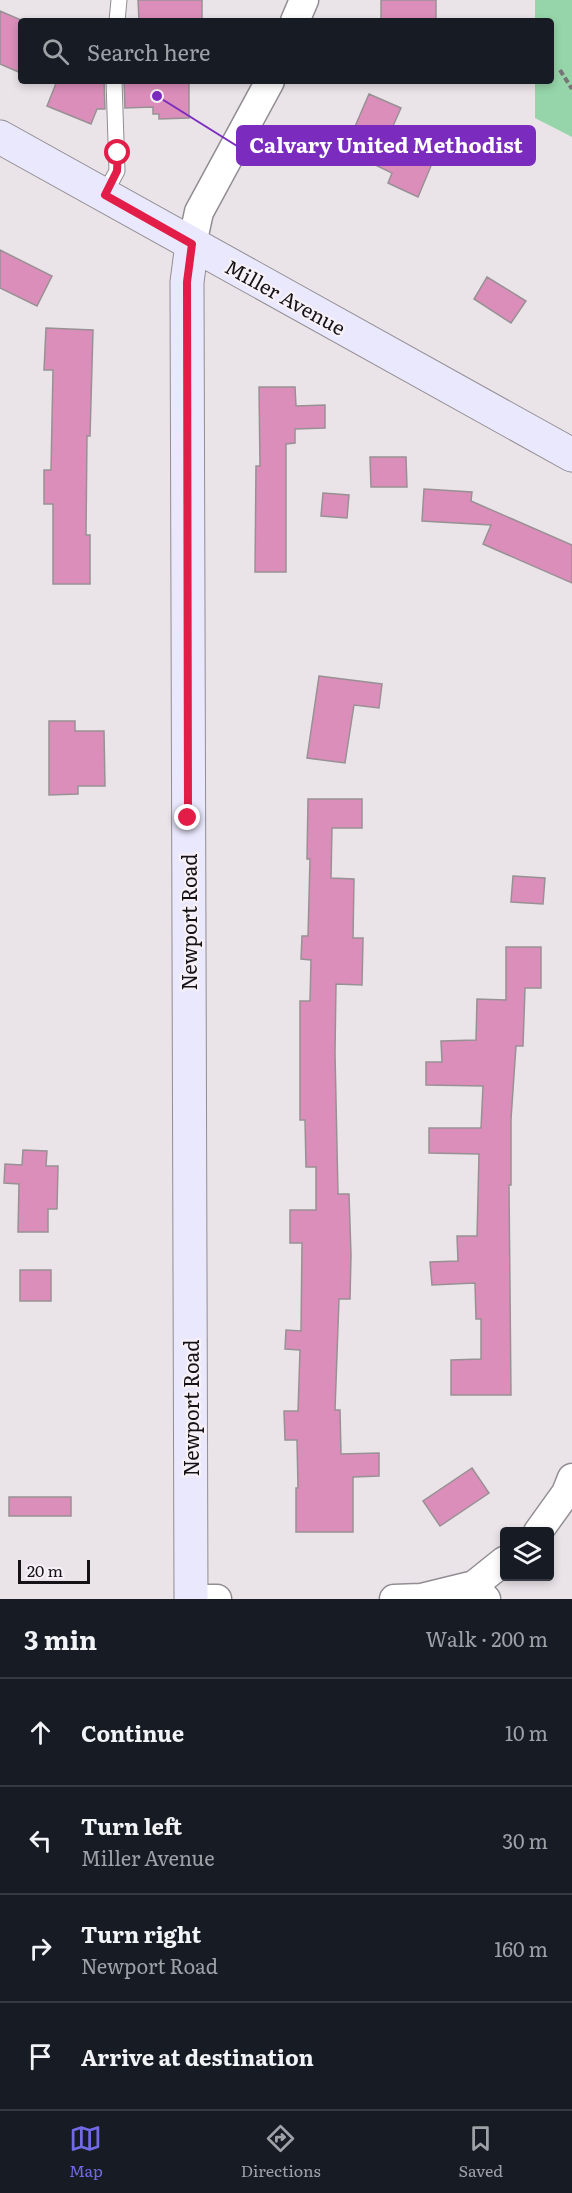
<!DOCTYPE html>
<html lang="en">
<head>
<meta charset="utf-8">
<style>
  body { margin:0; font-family:Literata,serif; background:#242831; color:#f1f3f6 }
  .controls { position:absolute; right:18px; bottom:18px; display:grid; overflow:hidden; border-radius:6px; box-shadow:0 3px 9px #0003 }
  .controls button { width:54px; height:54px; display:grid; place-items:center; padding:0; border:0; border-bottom:2px solid #363941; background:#171b24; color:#f1f3f6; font:30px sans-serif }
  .scale { position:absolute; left:18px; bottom:15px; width:72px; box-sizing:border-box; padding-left:6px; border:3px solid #151315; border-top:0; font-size:16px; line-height:21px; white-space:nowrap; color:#151315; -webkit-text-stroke:4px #f7f1f7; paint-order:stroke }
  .stop { position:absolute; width:18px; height:18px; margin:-14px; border:4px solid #e11d48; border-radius:50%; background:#fff }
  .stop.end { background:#e11d48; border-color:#fff; box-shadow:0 2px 6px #0008 }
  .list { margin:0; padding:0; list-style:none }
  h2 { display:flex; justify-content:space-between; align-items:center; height:78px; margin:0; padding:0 24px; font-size:26px }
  h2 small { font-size:20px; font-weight:400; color:#9ea1a6 }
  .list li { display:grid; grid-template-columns:39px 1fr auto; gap:18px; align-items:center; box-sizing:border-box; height:108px; padding:0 24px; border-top:2px solid #363941 }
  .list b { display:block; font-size:22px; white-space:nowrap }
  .list p { margin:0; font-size:20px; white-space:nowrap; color:#9ea1a6 }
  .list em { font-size:20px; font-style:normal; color:#9ea1a6 }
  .icon { flex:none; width:33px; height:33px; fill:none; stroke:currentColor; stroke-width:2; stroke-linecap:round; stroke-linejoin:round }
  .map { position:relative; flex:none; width:572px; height:1599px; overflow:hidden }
  .search { position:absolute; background:#171b24; box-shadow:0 3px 9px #0003; left:18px; right:18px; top:18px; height:66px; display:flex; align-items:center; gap:15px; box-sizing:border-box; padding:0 21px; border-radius:6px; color:#9ea1a6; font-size:22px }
  .sheet { height:510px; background:#171b24 }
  nav { display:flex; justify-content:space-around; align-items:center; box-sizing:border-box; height:84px; border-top:2px solid #363941; background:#171b24; font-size:16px; color:#9ea1a6 }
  nav a { display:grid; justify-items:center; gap:3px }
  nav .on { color:#726ae5 }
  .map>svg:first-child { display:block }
</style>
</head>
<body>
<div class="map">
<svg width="572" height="1599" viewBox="0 0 572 1599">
  <rect width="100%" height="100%" fill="#eae4e9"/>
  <!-- green -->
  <path fill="#96d5a9" d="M535,0h37v137l-37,-19v-37h16v-60h-16z"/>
  <!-- building -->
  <path fill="#db8eba" stroke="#989194" stroke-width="1.5" d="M138,0h64v21h-63z
    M381,0h55v21h-55z
    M0,11l21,9v53l-21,-9z
    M57,81h47l1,28h-8l-6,15 -44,-18z
    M124,81h65v37l-30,1v-5h-6v-7l-28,1z
    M369,94l32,14 -8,18 21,9 -4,8 26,11 -18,43 -30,-14 4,-10 -23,-11 6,-13 -25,-11z
    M0,250l52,26 -15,30 -37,-18z
    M487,277l39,24 -15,22 -37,-24z
    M46,328l47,2 -3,106h-3l-1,99h4v49h-37v-80h-9v-34h7l2,-100h-9z
    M259,387h36l1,19 29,-1v23l-30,1v14l-9,1v128h-31l1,-106h4z
    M370,457h36l1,30h-36z
    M424,489l48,3 -1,9 101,44v38l-89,-39 8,-19 -69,-4z
    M323,493l26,2 -2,23 -26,-2z
    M319,676l63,8 -3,24 -25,-3 -9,58 -38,-5z
    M49,721h26v10h29l1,55h-27v8l-29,1z
    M308,799h54v29h-30l-1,50 23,1 -1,59h10l-1,47 -26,-1 -1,69 3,141h11l2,61 -1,44h-11l-4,111h5l1,44 38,-1v23l-26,1v55h-57v-44h2l-1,-48h-12l-1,-29h14l2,-61 -15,-1 1,-19 15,1 1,-88h-12v-33h26v-43h-10l-1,-47h-5v-119h10l1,-41 -10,-1 1,-23h6l2,-77h-3z
    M513,876l32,2 -2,26 -32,-2z
    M506,947h35v41h-16l-2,58h-7l-5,73v66h-2l2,210h-60v-35l30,-1v-40h-5l-1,-36 -43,2 -2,-23 28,-1 -1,-25h20l2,-82 -50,-1v-25h52l2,-42 -57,-1v-23h16l-1,-21 35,-1 1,-41 29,1z
    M23,1150l24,1 -1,15h12l-1,43h-9v23h-30l1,-48 -15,-1 1,-19 17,1z
    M20,1270h31v31h-31z
    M472,1468l17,25 -49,33 -17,-25z
    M9,1497h62v19h-62z"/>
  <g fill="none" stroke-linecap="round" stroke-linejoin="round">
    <!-- lane casing -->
    <g stroke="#928d92" stroke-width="17">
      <path id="lane" d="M117,21l2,-21
        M104,195l13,-24 -3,-90"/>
    </g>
    <!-- street casing -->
    <g stroke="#928d92" stroke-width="31">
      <path id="street" d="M295,21l9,-21
        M192,244l7,-32 71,-131
        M538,1532l28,-39 6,-15
        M474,1585l30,-24
        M191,1599h26
        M394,1599l27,-1 53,-13 12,14"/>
    </g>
    <!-- secondary casing -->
    <g stroke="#928d92" stroke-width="35">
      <path id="secondary" d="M0,137l572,318
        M191,1599l-4,-1317 5,-38"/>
    </g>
    <!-- path -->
    <path stroke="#787477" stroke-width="4" stroke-dasharray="6 3" stroke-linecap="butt" d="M560,70l12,19"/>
    <!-- lane -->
    <use href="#lane" stroke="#fff" stroke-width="15"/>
    <!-- street -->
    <use href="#street" stroke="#fff" stroke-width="28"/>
    <!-- secondary -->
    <use href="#secondary" stroke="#e9e8fd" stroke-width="33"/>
  </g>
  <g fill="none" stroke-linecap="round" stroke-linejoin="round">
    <!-- route -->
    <path stroke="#e11d48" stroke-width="8" d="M118,153l-1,18 -12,24 87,49 -5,38 1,536"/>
  </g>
  <g text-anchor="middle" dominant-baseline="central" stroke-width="4.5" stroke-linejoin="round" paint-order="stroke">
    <!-- street labels -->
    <g font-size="20" fill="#151315" stroke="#f7f1f7">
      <text transform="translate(286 296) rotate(29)">Miller Avenue</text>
      <text transform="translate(188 922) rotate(-90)">Newport Road</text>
      <text transform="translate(190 1408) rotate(-90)">Newport Road</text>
    </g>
  </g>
  <!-- callouts -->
  <path fill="none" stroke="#7b2cbf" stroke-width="2" d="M157 96L237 146"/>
  <circle fill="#7b2cbf" stroke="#f7f1f7" stroke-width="2" cx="157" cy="96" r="6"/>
  <rect fill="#7b2cbf" stroke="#7b2cbf" stroke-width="2" x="237" y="126" width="298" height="39" rx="6"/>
  <g font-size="21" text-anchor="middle" font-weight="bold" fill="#fff">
    <text x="386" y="153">Calvary United Methodist</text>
  </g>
</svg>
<div class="controls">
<button><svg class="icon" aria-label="layers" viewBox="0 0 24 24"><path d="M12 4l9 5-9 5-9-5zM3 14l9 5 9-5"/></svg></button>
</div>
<div class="scale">20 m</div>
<div class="stop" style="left:118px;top:153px"></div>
<div class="stop end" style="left:188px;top:818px"></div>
<div class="search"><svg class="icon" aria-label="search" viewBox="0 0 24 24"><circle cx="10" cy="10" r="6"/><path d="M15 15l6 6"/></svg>Search here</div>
</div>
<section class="sheet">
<h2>3 min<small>Walk · 200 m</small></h2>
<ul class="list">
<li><svg class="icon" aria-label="ahead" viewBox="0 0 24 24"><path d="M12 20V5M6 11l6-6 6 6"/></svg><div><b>Continue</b></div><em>10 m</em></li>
<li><svg class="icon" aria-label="left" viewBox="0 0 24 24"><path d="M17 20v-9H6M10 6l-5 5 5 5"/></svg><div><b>Turn left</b><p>Miller Avenue</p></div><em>30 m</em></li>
<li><svg class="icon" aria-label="right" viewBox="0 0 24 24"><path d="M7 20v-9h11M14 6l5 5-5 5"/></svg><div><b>Turn right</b><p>Newport Road</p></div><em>160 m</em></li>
<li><svg class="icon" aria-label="arrive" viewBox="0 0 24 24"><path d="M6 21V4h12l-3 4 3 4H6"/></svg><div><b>Arrive at destination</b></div></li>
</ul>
</section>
<nav>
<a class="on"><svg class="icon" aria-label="map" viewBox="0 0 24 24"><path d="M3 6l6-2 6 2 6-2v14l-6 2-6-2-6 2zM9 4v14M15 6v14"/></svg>Map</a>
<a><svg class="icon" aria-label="directions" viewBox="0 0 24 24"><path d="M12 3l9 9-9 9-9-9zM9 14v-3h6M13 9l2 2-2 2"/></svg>Directions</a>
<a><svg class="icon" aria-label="saved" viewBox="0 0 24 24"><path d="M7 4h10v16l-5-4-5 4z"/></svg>Saved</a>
</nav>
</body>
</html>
